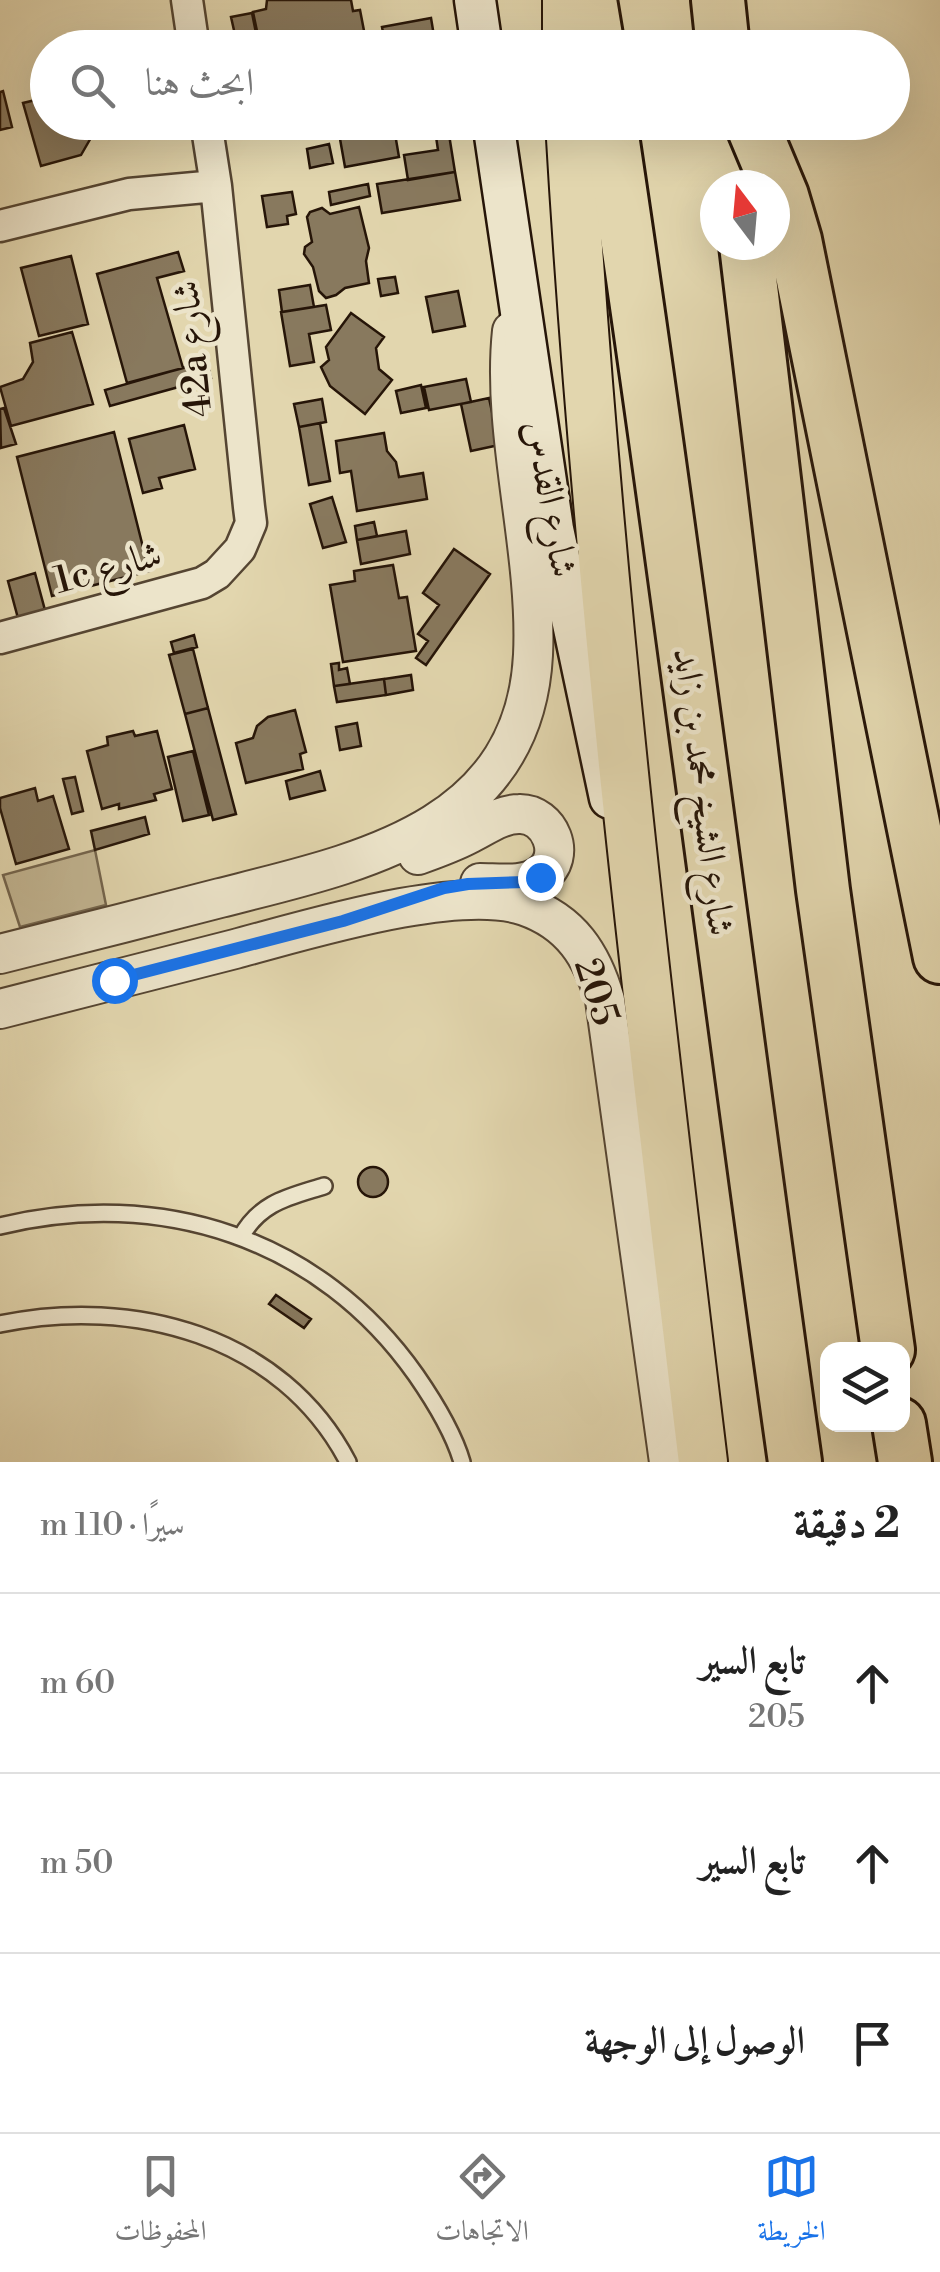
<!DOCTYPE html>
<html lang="ar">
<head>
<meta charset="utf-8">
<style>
  body { margin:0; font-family:"Libre Bodoni",Amiri,serif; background:#f6f6f6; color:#222; direction:rtl }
  .controls { position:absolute; right:30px; bottom:30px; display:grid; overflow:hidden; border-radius:20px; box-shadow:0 10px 40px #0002 }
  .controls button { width:90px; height:90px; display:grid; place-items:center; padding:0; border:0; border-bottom:2px solid #e0e0e0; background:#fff; color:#222; font:50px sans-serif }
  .compass { position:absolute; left:700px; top:170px; width:90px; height:90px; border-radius:50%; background:#fff; box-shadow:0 10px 40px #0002; rotate:344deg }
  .stop { position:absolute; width:30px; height:30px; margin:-22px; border:8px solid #1a73e8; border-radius:50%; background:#fff }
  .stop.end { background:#1a73e8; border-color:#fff; box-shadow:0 2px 10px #0008 }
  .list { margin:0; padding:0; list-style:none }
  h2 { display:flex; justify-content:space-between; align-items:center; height:130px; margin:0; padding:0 40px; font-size:42px }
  h2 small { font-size:32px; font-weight:400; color:#767676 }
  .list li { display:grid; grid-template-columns:65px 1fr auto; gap:30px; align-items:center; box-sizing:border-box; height:180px; padding:0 40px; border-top:2px solid #e0e0e0 }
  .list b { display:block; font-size:38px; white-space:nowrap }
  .list p { margin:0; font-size:32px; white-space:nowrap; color:#767676 }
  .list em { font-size:32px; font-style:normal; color:#767676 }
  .icon { flex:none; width:55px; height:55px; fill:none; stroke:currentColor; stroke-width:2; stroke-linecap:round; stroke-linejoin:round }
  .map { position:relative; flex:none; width:940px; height:1462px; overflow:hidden; direction:ltr }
  .search { position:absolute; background:#fff; box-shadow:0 10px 40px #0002; left:30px; right:30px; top:30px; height:110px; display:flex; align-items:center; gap:25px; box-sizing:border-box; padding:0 35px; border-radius:55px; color:#767676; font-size:38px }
  .sheet { height:670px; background:#fff }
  nav { display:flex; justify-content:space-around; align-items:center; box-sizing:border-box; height:140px; border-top:2px solid #e0e0e0; background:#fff; font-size:28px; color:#767676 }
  nav a { display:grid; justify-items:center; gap:5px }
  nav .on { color:#1a73e8 }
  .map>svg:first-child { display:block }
</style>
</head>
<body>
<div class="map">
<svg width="940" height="1462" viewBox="0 0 940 1462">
  <rect width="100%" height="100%" fill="#e2d6ae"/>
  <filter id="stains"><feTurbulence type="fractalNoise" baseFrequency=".002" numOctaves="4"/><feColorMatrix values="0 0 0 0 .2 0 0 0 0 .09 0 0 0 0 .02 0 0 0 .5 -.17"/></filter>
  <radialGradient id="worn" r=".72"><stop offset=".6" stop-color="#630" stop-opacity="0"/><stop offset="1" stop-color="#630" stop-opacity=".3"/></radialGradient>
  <!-- green -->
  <path fill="#c2b592" stroke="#74654d" stroke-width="2.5" d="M95,850l11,55 -86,22 -17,-52z"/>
  <!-- building -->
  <path fill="#88795e" stroke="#261508" stroke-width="2.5" d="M267,0h84l2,11 7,-1 5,26 -72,12h-27l-2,-13 -6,1 -5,-24 13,-3z
    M252,13l7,35h-21l-7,-31z
    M431,18l5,30h-50l-4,-21z
    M48,88v34h52l-19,33 -40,11 -18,-63 21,-5 -1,-8z
    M3,91l9,36 -12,3v-38z
    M337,122h56l6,35 -54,10z
    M447,122l8,50 -47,8 -4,-25 34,-5 -4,-27z
    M329,144l4,19 -23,5 -3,-19z
    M455,172l5,28 -78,13 -5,-29z
    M368,184l2,12 -39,9 -2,-13z
    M292,192l4,22 -9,2 1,8 -21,3 -5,-31z
    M359,207l10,41 -3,13 3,22 -24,5 -9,7 -10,3 -7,-7 -6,-24 -9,-13 1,-7 7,-5 -5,-25 3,-5 12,-4 8,6z
    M178,252l6,19 -27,7 26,90 -56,15 -30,-109z
    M71,256l17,68 -49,12 -18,-68z
    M395,277l3,16 -17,3 -3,-17z
    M310,285l4,22 -32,5 -3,-22z
    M458,291l7,35 -32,6 -7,-35z
    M326,305l5,25 -22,4 5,28 -24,4 -9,-54z
    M351,313l33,24 -8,11 3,21 13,11 -27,34 -35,-28 -9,-19 8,-7 -3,-13z
    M72,332l21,72 -82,22 -11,-39 23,-8 10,-17 -3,-19z
    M207,361l4,17 -101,28 -5,-16z
    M466,379l5,23 -42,8 -5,-23z
    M421,385l5,23 -25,5 -5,-22z
    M489,398l10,47 -28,6 -10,-47z
    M322,399l4,23 -27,5 -5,-23z
    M4,408l12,36 -15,4 -1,-39z
    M320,423l10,58 -21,4 -10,-58z
    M184,425l11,44 -36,9 3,10 -19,5 -14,-54z
    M114,432l35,139 -97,25 -35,-139z
    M384,433l3,18 9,11 3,15 24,-4 4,26 -70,12 -6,-40 -11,2 -4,-32z
    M332,497l14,45 -23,6 -13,-44z
    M374,522l3,14 -20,4 -2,-14z
    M406,531l4,23 -49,10 -4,-24z
    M454,549l36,25 -64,91 -10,-7 12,-17 -10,-7 21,-29 -16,-12z
    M393,565l6,33 8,-1 9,54 -73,11 -13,-77 25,-4 -1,-10z
    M35,573l11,41 -27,8 -11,-41z
    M194,635l3,12 -23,6 -3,-11z
    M193,649l15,59 -23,6 -16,-59z
    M339,663v7l8,-2 3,16 -16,2 -3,-22z
    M411,675l2,15 -27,5 -2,-16z
    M384,679l2,16 -49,7 -3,-16z
    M208,708l28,106 -23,6 -28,-106z
    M295,710l11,42 -6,2 3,15 -57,14 -10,-40 17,-5 4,-12 11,-9z
    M357,723l4,23 -21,4 -4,-23z
    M133,731l2,5 22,-5 15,58 -18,5 2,6 -37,9v-5l-17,5 -15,-58 21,-6 -1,-8z
    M193,751l16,64 -26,6 -15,-64z
    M320,771l5,19 -35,9 -4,-18z
    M75,777l8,34 -11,3 -9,-35z
    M35,788l3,13 15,-5 16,53 -53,15 -16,-56v-10z
    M145,817l4,17 -54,16 -4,-19z
    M358 1182a15 15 0 1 1 30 0a15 15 0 1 1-30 0Z
    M276,1295l35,24 -7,9 -35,-24z"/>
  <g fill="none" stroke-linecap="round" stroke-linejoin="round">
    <!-- service casing -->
    <g stroke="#554532" stroke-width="20">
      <path id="service" d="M0,1226c160,-39 320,12 416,149 18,26 37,56 46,87
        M241,1237c19,-35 48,-40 83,-51
        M0,1324c132,-28 282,11 348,138"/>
    </g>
    <!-- minor casing -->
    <g stroke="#554532" stroke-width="35">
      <path id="minor" d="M187,0l7,48
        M0,226l129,-32 87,-8
        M0,638l202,-55 15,-9 23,-25 11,-26 -2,-16 -33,-321 -10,-64"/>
    </g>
    <!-- tertiary casing -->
    <g stroke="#554532" stroke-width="42">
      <path id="tertiary" d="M418,855c17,-6 34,-12 51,-21 16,-8 32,-20 50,-20 31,-1 49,43 22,61 -16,12 -42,8 -61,8
        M0,954c73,-18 147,-37 220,-56 138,-35 304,-67 313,-243 5,-105 -32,-221 -21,-324
        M0,1009c78,-20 157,-40 235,-60 72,-19 222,-66 290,-43 46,16 67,49 80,94l64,462"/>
    </g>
    <!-- secondary casing -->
    <g stroke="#261508" stroke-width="45">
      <path id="secondary" d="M475,0l7,48
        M493,122l60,407 57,269"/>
    </g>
    <!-- trunk casing -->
    <g stroke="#261508" stroke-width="52">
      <path id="trunk" d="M567,48v-48
        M570,122c26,449 79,894 133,1340"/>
    </g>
    <!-- motorway casing -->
    <g stroke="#261508" stroke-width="58">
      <path id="motorway" d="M590,0l8,48
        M718,0l5,48
        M610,122c67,446 122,894 185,1340
        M751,122l31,74 13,44 145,717
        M746,245l77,645 65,460
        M899,1424l6,38"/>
    </g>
    <!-- service -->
    <use href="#service" stroke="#ece4ca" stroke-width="15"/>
    <!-- minor -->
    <use href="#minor" stroke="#ece4ca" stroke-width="30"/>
    <!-- tertiary -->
    <use href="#tertiary" stroke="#ece4ca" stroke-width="38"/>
    <!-- secondary -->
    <use href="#secondary" stroke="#ece4ca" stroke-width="40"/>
    <!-- trunk -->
    <use href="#trunk" stroke="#e2d6ae" stroke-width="48"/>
    <!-- motorway -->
    <use href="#motorway" stroke="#e2d6ae" stroke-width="52"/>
  </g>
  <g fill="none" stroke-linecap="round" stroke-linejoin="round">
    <!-- route -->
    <path stroke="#1a73e8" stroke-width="12" d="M114,980l229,-59 101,-33 24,-4 58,-2 14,-5"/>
  </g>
  <g text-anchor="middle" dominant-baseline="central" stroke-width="9" stroke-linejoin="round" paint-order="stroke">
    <!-- street labels -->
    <g font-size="38" fill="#261508" stroke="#ece4ca">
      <text transform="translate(193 349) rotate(-96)">42a شارع</text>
      <text transform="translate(550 499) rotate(80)">شارع القدس</text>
      <text transform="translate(108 568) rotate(-15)">1c شارع</text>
      <text transform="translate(703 792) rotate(83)">شارع الشيخ محمد بن زايد</text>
      <text transform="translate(596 992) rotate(72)">205</text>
    </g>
  </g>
  <rect width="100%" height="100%" filter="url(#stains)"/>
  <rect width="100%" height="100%" fill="url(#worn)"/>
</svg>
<div class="controls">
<button><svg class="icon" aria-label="layers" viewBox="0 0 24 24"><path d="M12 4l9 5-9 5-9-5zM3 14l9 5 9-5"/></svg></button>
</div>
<svg class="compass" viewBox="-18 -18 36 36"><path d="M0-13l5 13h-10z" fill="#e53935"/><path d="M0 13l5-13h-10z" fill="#767676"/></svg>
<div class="stop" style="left:114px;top:980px"></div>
<div class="stop end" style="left:540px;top:877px"></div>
<div class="search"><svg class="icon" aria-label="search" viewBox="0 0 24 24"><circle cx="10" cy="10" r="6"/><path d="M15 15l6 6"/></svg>ابحث هنا</div>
</div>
<section class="sheet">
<h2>2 دقيقة<small>سيرًا · 110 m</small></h2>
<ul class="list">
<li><svg class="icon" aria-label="ahead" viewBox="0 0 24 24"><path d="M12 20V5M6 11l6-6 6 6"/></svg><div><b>تابع السير</b><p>205</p></div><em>60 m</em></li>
<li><svg class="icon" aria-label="ahead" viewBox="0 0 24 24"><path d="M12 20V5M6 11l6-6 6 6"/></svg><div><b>تابع السير</b></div><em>50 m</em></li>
<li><svg class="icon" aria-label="arrive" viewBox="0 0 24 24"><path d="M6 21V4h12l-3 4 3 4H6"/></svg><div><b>الوصول إلى الوجهة</b></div></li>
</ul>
</section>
<nav>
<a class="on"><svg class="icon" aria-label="map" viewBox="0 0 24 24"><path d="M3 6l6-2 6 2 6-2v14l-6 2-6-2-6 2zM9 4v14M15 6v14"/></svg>الخريطة</a>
<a><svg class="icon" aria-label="directions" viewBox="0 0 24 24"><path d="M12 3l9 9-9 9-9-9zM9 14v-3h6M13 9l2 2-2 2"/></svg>الاتجاهات</a>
<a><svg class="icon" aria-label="saved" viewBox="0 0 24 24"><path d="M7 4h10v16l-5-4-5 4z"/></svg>المحفوظات</a>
</nav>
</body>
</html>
